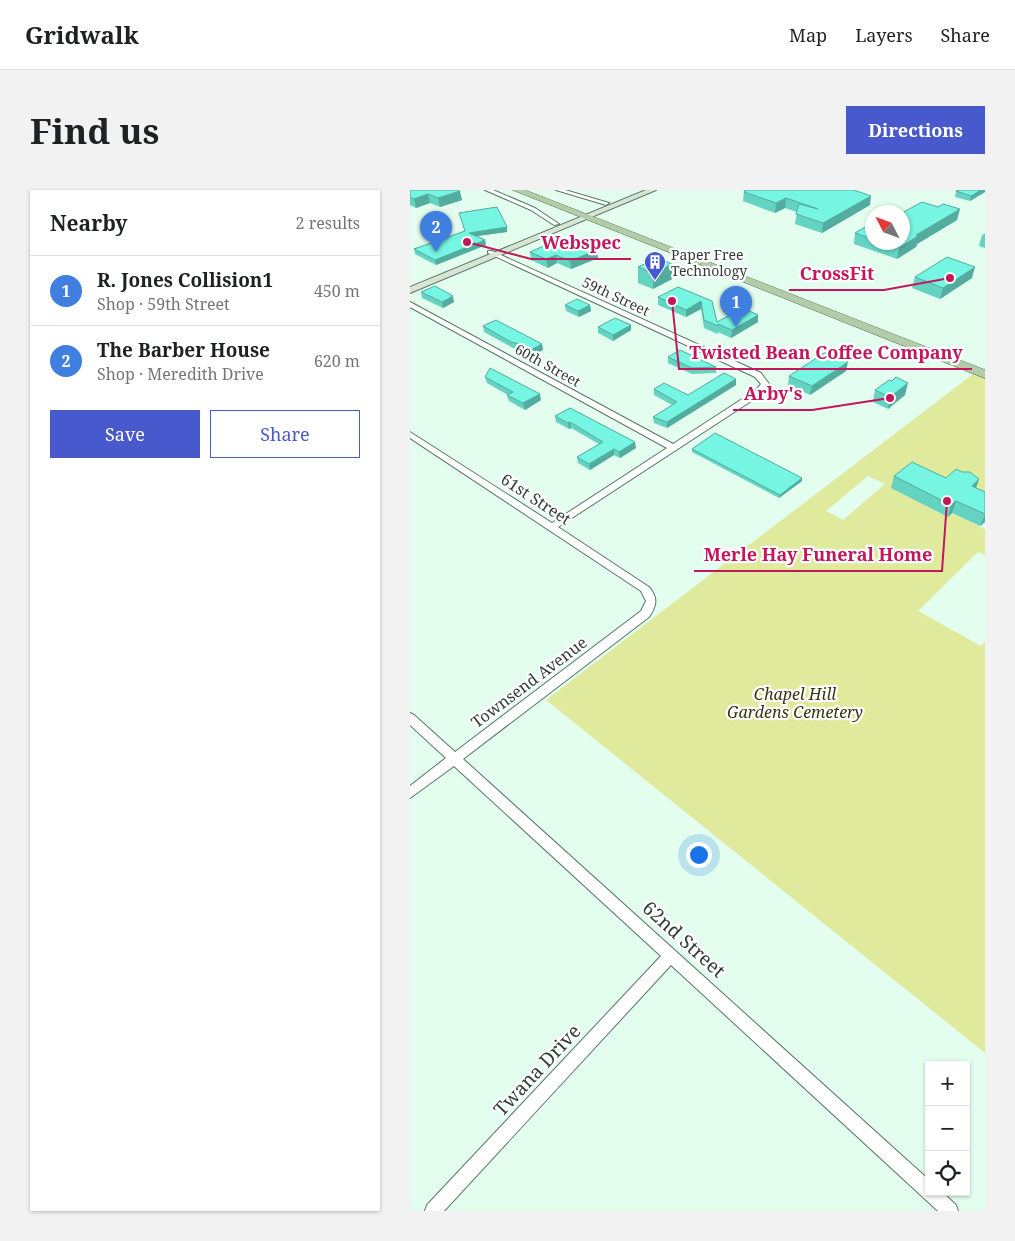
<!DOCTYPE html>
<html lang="en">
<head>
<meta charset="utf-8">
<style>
  body { margin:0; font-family:"Noto Serif",serif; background:#f2f2f2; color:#202124 }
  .controls { position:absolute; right:15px; bottom:15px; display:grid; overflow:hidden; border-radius:0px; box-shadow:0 1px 4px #0004 }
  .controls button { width:45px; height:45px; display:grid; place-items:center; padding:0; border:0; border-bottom:1px solid #e0e0e0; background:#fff; color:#202124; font:25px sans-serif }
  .compass { position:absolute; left:455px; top:15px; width:45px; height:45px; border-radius:50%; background:#fff; box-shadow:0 1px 4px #0004; rotate:312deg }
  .you { position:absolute; left:288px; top:664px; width:18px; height:18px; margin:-12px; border:4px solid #fff; border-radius:50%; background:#1a73e8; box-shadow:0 0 0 8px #1a73e833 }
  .badge { display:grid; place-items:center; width:32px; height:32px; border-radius:50%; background:#4859cd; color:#fff; font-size:16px; font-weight:700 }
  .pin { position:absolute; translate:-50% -41px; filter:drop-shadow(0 1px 2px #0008) }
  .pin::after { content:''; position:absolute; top:26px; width:18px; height:15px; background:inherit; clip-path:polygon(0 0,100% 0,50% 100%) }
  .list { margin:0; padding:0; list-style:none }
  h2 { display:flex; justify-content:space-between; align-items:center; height:65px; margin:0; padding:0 20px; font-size:21px }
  h2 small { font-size:16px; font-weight:400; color:#757577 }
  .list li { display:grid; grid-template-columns:32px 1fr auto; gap:15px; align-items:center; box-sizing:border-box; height:70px; padding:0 20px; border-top:1px solid #e0e0e0 }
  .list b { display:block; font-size:19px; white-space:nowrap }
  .list p { margin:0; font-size:16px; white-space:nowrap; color:#757577 }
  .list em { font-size:16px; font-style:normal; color:#757577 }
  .actions { display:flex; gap:10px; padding:15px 20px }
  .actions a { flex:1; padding:11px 0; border:1px solid #4859cd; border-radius:0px; text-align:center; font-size:18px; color:#4859cd }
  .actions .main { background:#4859cd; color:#fff }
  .icon { flex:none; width:28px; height:28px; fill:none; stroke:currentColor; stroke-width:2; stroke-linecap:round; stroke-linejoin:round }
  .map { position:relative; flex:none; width:575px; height:1021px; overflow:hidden; border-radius:0px }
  header { display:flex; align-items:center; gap:30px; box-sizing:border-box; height:70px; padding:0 25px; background:#fff; border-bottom:1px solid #e0e0e0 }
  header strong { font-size:24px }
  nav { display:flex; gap:28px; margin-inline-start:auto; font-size:18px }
  .intro { display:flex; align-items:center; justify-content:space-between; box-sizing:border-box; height:120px; padding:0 30px }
  h1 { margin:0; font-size:35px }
  .button { padding:12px 22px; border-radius:0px; background:#4859cd; color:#fff; font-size:18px; font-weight:700 }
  main { display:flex; gap:30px; padding:0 30px }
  aside { flex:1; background:#fff; border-radius:0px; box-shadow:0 1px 4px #0004 }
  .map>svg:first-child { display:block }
</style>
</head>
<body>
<header>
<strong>Gridwalk</strong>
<nav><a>Map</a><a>Layers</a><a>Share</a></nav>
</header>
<div class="intro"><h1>Find us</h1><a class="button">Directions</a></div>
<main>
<aside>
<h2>Nearby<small>2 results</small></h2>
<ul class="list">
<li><span class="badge" style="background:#3f7fe0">1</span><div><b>R. Jones Collision1</b><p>Shop · 59th Street</p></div><em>450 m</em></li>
<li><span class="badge" style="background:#3f7fe0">2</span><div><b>The Barber House</b><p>Shop · Meredith Drive</p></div><em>620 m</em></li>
</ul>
<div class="actions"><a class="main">Save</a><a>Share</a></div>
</aside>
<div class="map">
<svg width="575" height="1021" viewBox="0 0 575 1021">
  <rect width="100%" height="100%" fill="#e3feee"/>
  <!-- green -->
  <path fill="#dfea9c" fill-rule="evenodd" d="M567,181l8,3v132h-59l22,11 4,-4 33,16v26l-7,-3 -60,59 63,35 4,-5v412l-439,-353zM458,286l17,8 -42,36 -17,-9z"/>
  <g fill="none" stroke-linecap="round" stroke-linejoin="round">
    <!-- minor casing -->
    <g stroke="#587765" stroke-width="2">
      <path id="minor" d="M75,0h8l42,18 24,16 -5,1 -23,-15z
        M146,0h9l44,13 -3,2z
        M78,61h4l269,122 8,11 -7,10 -204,133 91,60c9,11 8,18 0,30l-186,142 466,421v12h13l14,13 2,6h-20l-267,-246 -227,246h-19l2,-6 234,-249 -207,-190 -44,32v-12l36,-28 -36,-33v-12l4,2 41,37 186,-141 5,-10 -5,-10 -231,-153v-6l142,91 115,-75 -257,-141v-5l263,142 83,-54 5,-6 -6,-7 -267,-124z"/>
    </g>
    <!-- secondary casing -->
    <g stroke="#587765" stroke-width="2">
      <path id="secondary" d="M236,0h10l-246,103v-6z"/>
    </g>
    <!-- primary casing -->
    <g stroke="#63845a" stroke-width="1">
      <path id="primary" d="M103,0h12l460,180v8z"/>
    </g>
    <!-- minor -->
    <use href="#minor" fill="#fff" fill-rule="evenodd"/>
    <!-- secondary -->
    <use href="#secondary" fill="#d8e5d4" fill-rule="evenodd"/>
    <!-- primary -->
    <use href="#primary" fill="#b2cba8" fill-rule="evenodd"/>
  </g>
  <!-- wall -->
  <path fill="#65d3c2" d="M0,0l52,10 -22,7 -10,-4 -14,5 -6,-3z
    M334,0h110l16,15 -48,28 -27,-9 2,-12 -12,-4 -10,5 -32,-12z
    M575,0v2l-15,9 -15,-4 1,-6z
    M49,23l48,19 -30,4 8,4 1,5 -50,20 -21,-11 -1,-5 51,-18z
    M547,30l-40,24 -1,3 -19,12 -43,-15 1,-11 17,-10v19h30z
    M575,43v15l-6,-2 3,-11z
    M141,56l47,12 -27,11 -14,-6 -9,5 -17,-8 -1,-8z
    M228,77l34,12 -19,10 -15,-6z
    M505,87l57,1 -32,21 -28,-11z
    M11,102l33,10 -11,6 -21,-10z
    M248,107l54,4 5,21h41l-27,16 -13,-6v2l-14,-6 -3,-19 -15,8 -28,-12z
    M155,115h25l1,6 -12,6 -13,-6z
    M73,136l59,18 1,6 -11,6 -14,-7 -5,-1 -29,-16z
    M188,137l33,3 -18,11 -15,-8z
    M258,167l48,10v6l-24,1 -24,-11z
    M436,181l-36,24 -22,-10 1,-9z
    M75,187l56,23 -16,10 -16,-9 -2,-6h1l-21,-12z
    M326,195l-69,43 -13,-5 -1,-6 19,-12 -18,-10v-6l34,6z
    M465,200l30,5 -17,14 -15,-7z
    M145,226l81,32 -16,10 -6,-3 -24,15 -12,-7 -1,-6 22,-13 -28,-16 -2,1 -13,-7z
    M282,259l110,32 -23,17 -87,-46z
    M484,286l85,3 -3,9 9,4v30l-5,4 -28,-13 -4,4 -57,-29z"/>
  <!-- shaded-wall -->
  <path fill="#53ac9e" d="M571,0h4v2l-15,9 1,-5z
    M50,1l2,9 -22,7 -2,-9z
    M18,4l2,9 -14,5 -2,-9z
    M461,6l-1,9 -48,28 1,-10z
    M376,8l-1,10 -10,5 1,-10z
    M550,19l-3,11 -40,24 -1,3 -19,12 2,-11 17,-13z
    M97,37v5l-37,5 -1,-4z
    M75,50l1,5 -50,20 -1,-5z
    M187,60l1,8 -27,11 -1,-8z
    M146,65l1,8 -9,5 -2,-9z
    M262,74v15l-19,10v-16z
    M565,77l-3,11 -32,21 3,-11z
    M43,106l1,6 -11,6 -1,-6z
    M291,111v8l-15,8v-7z
    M180,115l1,6 -12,6 -1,-6z
    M348,125v7l-27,16 1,-8z
    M221,135v5l-18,11v-6z
    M132,154l1,6 -11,6 -1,-6z
    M438,172l-2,9 -36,24 2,-9z
    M326,189v6l-69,43v-6z
    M498,193l-3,12 -17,14 2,-12z
    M130,204l1,6 -16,10 -2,-7z
    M160,232l1,6 -2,1 -1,-6z
    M225,252l1,6 -16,10 -1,-6z
    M204,259v6l-24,15 -1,-6z
    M392,288v3l-23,17 1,-3z
    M569,289l-4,12 -3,-5z
    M546,311l-4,12 -4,4 3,-12z
    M575,324v8l-5,4 5,-11z"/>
  <!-- building -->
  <path fill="#76f5e2" stroke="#53ac9e" d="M0,0h48l2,1 -22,7 -10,-4 -14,5 -4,-2z
    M337,0h107l17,6 -48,27 -27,-9 3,-10 19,5 -32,-11 -10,5 -32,-11z
    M549,0h22l-10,6 -15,-5z
    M512,12l16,5 5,-3 17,5 -44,26 2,1 -19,12 -16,-6h19v-29z
    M87,17l10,20 -38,6 16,7 -50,20 -21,-11 51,-18 -6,-18z
    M462,33v16l-17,-6z
    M160,48l27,12 -27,11 -14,-6 -10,4 -16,-7 18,-8 3,2z
    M537,67l28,10 -32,21 -28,-11z
    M247,68l15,6 -19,9 -15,-6z
    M25,96l18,10 -11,6 -21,-10z
    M268,97l34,14 5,21 26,-14 15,7 -26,15 -14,-6v2l-14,-6 -3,-19 -15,9 -28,-13z
    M167,109l13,6 -12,6 -13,-6z
    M205,128l16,7 -18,10 -15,-8z
    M86,130l46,24 -11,6 -15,-7 -5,-1 -28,-16z
    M270,160l36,17 -24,1 -24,-11z
    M428,162l7,4 3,6 -36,24 -23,-10 35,-23 11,1z
    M80,178l50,26 -17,9 -16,-8 6,-3 -28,-15z
    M314,183l12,6 -69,43 -14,-5 24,-15 -23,-13 10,-6 24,12z
    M486,187l12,6 -18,14 -15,-7 14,-10 3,1z
    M160,218l65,34 -16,10 -5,-3 -25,15 -12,-7 26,-15 -33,-20 -2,1 -13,-7z
    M305,243l87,45 -22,17 -88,-46z
    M502,272l34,16 10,-9 6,3h8l9,7 -7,7 13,6v22l-29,-13 -5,4 -57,-29z"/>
  <!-- icons -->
  <defs>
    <g id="building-pin" transform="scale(1.125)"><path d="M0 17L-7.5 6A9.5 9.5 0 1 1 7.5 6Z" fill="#4859cd" stroke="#fff"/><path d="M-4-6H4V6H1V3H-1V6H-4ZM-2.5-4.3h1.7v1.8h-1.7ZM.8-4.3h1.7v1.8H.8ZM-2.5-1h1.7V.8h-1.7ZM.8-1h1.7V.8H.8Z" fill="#fff"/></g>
  </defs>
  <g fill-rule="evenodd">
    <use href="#building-pin" x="245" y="72"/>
  </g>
  <g text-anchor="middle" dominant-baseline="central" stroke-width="4.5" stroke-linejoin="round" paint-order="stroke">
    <!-- far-poi labels -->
    <g font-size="14" fill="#303e36" stroke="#fff" text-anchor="start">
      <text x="261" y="64">Paper Free<tspan x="261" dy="16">Technology</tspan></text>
    </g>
    <!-- far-street labels -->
    <g font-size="14" fill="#303e36" stroke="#fff">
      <text transform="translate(206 106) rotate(25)">59th Street</text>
      <text transform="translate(138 175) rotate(29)">60th Street</text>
    </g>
    <!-- street labels -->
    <g font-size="16" fill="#303e36" stroke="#fff">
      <text transform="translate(126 309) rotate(33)">61st Street</text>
      <text transform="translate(119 492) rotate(-37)">Townsend Avenue</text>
    </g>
    <!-- park labels -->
    <g font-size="16" font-style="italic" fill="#32360e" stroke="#fff">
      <text x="385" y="504">Chapel Hill<tspan x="385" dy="18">Gardens Cemetery</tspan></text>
    </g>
    <!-- near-street labels -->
    <g font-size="19" fill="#303e36" stroke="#fff">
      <text transform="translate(274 749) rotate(42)">62nd Street</text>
      <text transform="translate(127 880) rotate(-47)">Twana Drive</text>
    </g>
  </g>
  <!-- callouts -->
  <path fill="none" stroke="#c2185b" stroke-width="2" d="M57 52L121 69H221M540 88L474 100H379M262 111L269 179H562M480 208L402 220H323M537 311L532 381H284"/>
  <g fill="#c2185b" stroke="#fff" stroke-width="2">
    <circle cx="57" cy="52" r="5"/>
    <circle cx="540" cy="88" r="5"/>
    <circle cx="262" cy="111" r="5"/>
    <circle cx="480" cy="208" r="5"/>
    <circle cx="537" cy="311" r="5"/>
  </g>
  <g font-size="18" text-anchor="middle" font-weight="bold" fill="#c2185b" stroke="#fff" stroke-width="4.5" stroke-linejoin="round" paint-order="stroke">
    <text x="171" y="59">Webspec</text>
    <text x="427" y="90">CrossFit</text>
    <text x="416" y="169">Twisted Bean Coffee Company</text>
    <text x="363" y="210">Arby's</text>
    <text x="408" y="371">Merle Hay Funeral Home</text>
  </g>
</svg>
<div class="controls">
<button>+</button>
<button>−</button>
<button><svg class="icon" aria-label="locate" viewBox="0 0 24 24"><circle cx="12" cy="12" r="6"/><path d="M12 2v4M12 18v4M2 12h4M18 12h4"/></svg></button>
</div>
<svg class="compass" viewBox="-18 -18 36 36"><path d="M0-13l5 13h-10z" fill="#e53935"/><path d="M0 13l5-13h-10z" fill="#757577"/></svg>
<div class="you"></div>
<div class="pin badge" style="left:326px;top:137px;background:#3f7fe0">1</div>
<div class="pin badge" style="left:26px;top:62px;background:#3f7fe0">2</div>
</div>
</main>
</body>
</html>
